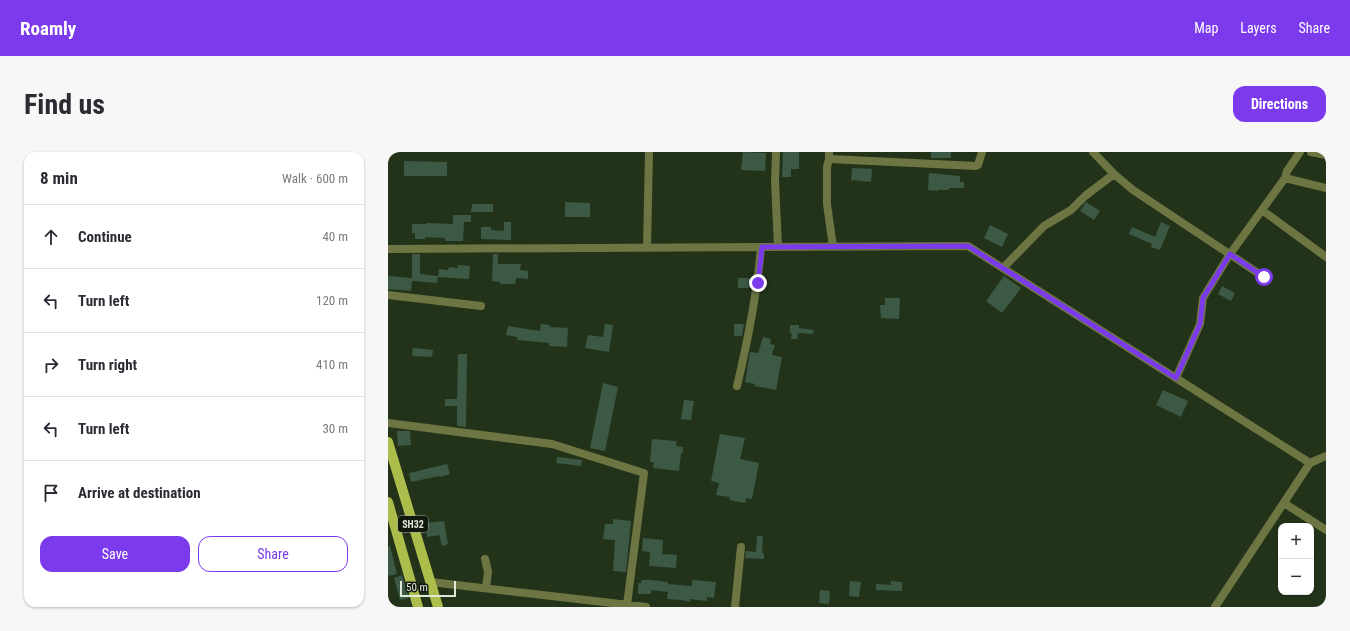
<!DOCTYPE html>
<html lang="en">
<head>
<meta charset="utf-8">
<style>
  body { margin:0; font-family:"Roboto Condensed",sans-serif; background:#f7f7f7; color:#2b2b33 }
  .controls { position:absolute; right:12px; bottom:12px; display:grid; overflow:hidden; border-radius:8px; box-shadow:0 1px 3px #0004 }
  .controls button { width:36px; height:36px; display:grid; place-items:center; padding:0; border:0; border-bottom:1px solid #e1e1e2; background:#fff; color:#2b2b33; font:20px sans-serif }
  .scale { position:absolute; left:12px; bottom:10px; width:56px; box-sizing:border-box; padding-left:4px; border:2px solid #dfe9d9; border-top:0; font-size:11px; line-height:14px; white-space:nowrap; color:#dfe9d9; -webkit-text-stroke:3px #11180d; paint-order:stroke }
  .stop { position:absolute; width:12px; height:12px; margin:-9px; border:3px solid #7c3aed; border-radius:50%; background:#fff }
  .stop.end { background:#7c3aed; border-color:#fff; box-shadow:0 1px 4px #0008 }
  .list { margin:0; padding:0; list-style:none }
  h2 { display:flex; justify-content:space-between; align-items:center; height:52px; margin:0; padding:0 16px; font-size:17px }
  h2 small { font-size:13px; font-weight:400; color:#7c7c81 }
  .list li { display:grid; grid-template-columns:26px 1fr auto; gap:12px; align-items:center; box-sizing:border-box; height:64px; padding:0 16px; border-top:1px solid #e1e1e2 }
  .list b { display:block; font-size:15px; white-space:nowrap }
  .list em { font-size:13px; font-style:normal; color:#7c7c81 }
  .actions { display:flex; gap:8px; padding:12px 16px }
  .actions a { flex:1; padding:9px 0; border:1px solid #7c3aed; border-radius:12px; text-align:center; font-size:14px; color:#7c3aed }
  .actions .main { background:#7c3aed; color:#fff }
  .icon { flex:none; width:22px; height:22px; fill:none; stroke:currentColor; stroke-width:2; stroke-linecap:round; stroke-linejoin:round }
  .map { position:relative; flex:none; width:938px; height:455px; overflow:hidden; border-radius:12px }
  header { display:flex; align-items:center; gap:24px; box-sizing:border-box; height:56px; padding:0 20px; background:#7c3aed; color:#fff }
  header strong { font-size:19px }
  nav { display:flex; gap:22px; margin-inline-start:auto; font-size:14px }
  .intro { display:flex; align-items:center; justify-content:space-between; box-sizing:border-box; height:96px; padding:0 24px }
  h1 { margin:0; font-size:28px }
  .button { padding:10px 18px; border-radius:12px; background:#7c3aed; color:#fff; font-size:14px; font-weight:700 }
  main { display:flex; gap:24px; padding:0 24px }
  aside { flex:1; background:#fff; border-radius:12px; box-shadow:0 1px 3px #0004 }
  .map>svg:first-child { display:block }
</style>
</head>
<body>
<header>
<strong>Roamly</strong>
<nav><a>Map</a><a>Layers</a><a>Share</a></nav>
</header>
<div class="intro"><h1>Find us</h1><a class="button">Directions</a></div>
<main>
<aside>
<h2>8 min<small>Walk · 600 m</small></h2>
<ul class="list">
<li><svg class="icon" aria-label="ahead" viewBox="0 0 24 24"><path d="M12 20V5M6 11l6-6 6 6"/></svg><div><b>Continue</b></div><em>40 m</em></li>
<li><svg class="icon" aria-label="left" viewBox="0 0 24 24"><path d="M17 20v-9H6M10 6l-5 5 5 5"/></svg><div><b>Turn left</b></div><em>120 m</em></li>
<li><svg class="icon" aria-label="right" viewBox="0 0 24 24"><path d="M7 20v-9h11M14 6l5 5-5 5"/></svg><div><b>Turn right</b></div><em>410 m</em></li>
<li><svg class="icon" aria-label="left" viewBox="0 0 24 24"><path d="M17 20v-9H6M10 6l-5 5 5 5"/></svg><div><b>Turn left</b></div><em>30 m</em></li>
<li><svg class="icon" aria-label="arrive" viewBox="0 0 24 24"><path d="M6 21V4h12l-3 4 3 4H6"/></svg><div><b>Arrive at destination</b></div></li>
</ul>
<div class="actions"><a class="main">Save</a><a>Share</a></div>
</aside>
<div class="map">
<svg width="938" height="455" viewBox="0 0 938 455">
  <rect width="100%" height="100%" fill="#23331a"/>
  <!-- building -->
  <path fill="#3c5945" d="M355,0l23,1 -1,18 -24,-1z
    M395,0h16v17h-8v8h-9z
    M543,0h20v6h-20z
    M16,9l43,1v14h-43z
    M464,16l20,1 -1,13 -20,-2z
    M541,21l31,3v6h4v6h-15v2h-11v1l-10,-1z
    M177,50l25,1v14h-25z
    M698,50l14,9 -6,9 -14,-9z
    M84,52h21v8h-22z
    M65,63h18v7h-7l-1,19h-18v-3l-20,-1v2h-10v-6h-3v-9h14v-1l27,1z
    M116,70h7v18l-30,-1v-12h10v3l13,1z
    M773,70l9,4 -10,24 -9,-3 1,-3 -23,-10 3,-7 23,10z
    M602,73l18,9 -6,13 -18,-9z
    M24,102h8v20l18,2 -1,7 -25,-2 -1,10 -23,-2v-13l24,2z
    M105,102h5v10h23l-1,6 8,1v8l-12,-1 -1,6h-15v-2l-8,-1z
    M70,113l12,1 -1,13 -31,-2 1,-8 9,1 1,-3 9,1z
    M616,124l17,12 -19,25 -16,-12z
    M350,126h14l-1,10h-13z
    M834,134l13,7 -4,8 -13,-7z
    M497,146h15l-1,21 -18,-1 -1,-13h5z
    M153,172l9,1v2l18,1 -1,19 -18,-1v-3l-32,-3v-3l-11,-2 2,-9 32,5z
    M217,172l8,1 -4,27 -24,-4 3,-13 15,2z
    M346,172h10l-2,12h-8z
    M402,173h9v3l15,2 -1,4 -15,-1 -1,6h-6l1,-6h-2z
    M375,185l8,2 -1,5 5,1 -3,10 10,2 -6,33 -21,-4v-2l-10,-2 5,-30 8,1z
    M25,196l20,2 -1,7 -20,-1z
    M70,202h9l-1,73 -9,-1v-20h-12v-7h12z
    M215,231l15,4 -13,64 -15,-3z
    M775,238l25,11 -7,16 -25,-12z
    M296,248l10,1 -3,19 -10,-1z
    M9,279h13l1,14 -13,1z
    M332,282l25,4 -5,21 19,4 -7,36 -6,-1 -1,5 -16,-3 1,-3 -14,-2 3,-12 -8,-2z
    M264,287l25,2 -1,5 7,1v6h-2l-2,18 -26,-3 1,-6h-4z
    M169,305l25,3 -1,6 -25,-3z
    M59,312l3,10 -10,3 -1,-1 -28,6 -2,-9z
    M225,367l18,2 -5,51 -13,-1 2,-31 -12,-1 2,-15h8z
    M56,369l4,23 -6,2 -3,-11 -12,2 -2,-14z
    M369,384h6l-1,17h2v6l-19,-1 1,-7 10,1z
    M255,386l20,2 -1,14 15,1 -1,13 -27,-2 1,-14 -8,-1z
    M2,394l7,28 -9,2v-29z
    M14,423l7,23 -9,2 -6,-22z
    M253,428h10l17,2v2l24,2v-6l24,2 -2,16 -7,-1v4l-17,-2v3l-9,-2 -14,-1 1,-7 -17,-2v4h-13v-11h3z
    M462,429l11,1 -2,15 -10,-1z
    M503,429l11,1v9l-26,-1v-6l15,1z
    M432,438l10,1 -1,13 -10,-1z"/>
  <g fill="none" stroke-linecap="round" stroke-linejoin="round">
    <!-- street -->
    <path stroke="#6d7642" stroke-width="8" d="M388,0l-1,29 3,66
      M441,0v7l-2,8v37l6,43
      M705,0l21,22 19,16 131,87
      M923,0l15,3
      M441,7l147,7 2,-1 4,-13
      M897,26l41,10
      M874,58l64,47
      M259,96l2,-96
      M0,97l580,-3 342,217 -95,144
      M615,116l41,-42 27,-16 14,-14 29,-22
      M0,143l93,11
      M788,226l24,-54 3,-26 27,-44 55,-76 2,-7 13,-19
      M349,234c11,-46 20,-92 24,-139
      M0,271l164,21 92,29 -17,132
      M922,311l16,-7
      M896,351l42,27
      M97,407l3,13 -2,16
      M43,430l215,25
      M347,455l6,-60"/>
    <!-- primary -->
    <path stroke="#adbd4c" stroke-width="10" d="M0,290l50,165
      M0,350l30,105"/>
  </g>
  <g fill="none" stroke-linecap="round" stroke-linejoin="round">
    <!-- route -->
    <path stroke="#7c3aed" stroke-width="5" d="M370,131l4,-36 206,-1 208,132 24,-54 3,-26 27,-44 34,23"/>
  </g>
  <g text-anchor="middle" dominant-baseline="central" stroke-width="3" stroke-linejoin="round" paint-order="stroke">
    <!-- shield labels -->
    <rect fill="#11180d" stroke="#a1aa9c" stroke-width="1" x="10" y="364" width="30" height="16" rx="3"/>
    <g font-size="10" font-weight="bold" fill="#dfe9d9">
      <text x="25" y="372">SH32</text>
    </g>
  </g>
</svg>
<div class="controls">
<button>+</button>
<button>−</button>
</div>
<div class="scale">50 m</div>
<div class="stop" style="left:876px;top:125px"></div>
<div class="stop end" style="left:370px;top:131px"></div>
</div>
</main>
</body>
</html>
